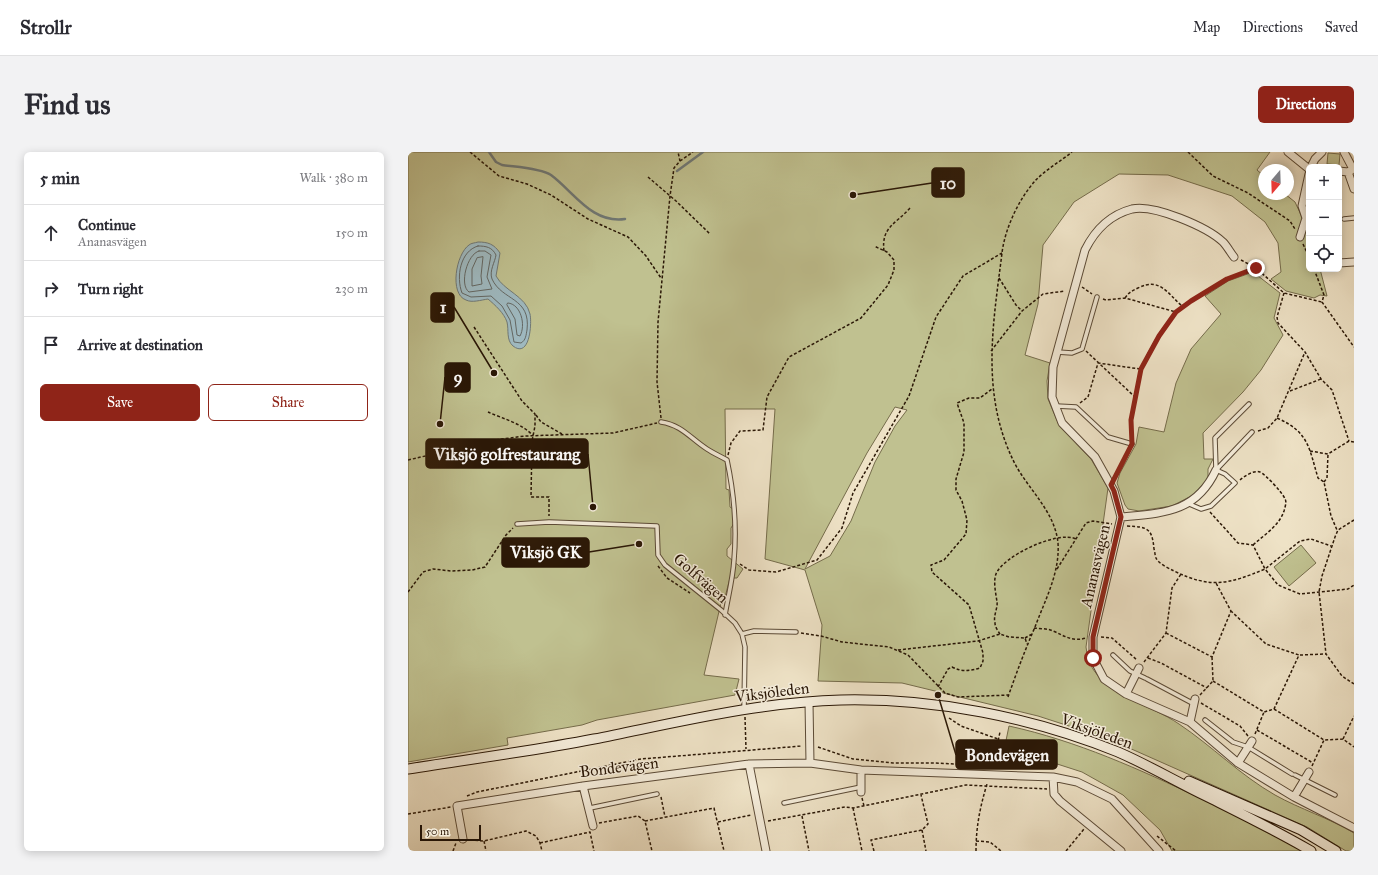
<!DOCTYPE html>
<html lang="en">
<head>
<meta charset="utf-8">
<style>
  body { margin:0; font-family:"IM FELL Great Primer",serif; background:#f2f2f3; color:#2b2b33 }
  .controls { position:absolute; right:12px; top:12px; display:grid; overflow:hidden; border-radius:6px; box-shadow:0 2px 10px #0003 }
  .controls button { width:36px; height:36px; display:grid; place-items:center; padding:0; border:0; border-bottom:1px solid #e1e1e2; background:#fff; color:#2b2b33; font:20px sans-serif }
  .compass { position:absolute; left:850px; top:12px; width:36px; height:36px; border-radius:50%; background:#fff; box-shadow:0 2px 10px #0003; rotate:199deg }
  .scale { position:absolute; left:12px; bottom:10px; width:61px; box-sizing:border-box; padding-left:4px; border:2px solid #2a1706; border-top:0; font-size:11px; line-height:14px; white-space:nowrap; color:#2a1706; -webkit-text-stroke:3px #f4ecda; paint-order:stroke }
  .stop { position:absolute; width:12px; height:12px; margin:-9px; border:3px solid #8f2418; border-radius:50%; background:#fff }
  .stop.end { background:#8f2418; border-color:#fff; box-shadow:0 1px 4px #0008 }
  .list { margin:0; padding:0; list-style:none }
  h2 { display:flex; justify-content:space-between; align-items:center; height:52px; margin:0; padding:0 16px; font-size:17px }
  h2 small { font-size:13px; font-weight:400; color:#7c7c81 }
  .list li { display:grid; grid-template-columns:26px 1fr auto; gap:12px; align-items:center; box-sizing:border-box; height:56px; padding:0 16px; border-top:1px solid #e1e1e2 }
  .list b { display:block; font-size:15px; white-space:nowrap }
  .list p { margin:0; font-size:13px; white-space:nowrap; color:#7c7c81 }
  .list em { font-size:13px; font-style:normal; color:#7c7c81 }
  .actions { display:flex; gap:8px; padding:12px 16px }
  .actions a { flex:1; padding:9px 0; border:1px solid #8f2418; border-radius:6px; text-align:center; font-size:14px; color:#8f2418 }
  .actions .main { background:#8f2418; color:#fff }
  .icon { flex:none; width:22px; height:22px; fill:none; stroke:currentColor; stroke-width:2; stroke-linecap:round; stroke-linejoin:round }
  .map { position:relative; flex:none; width:946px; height:699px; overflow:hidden; border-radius:6px }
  header { display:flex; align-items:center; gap:24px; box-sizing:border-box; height:56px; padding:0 20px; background:#fff; border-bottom:1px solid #e1e1e2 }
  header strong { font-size:19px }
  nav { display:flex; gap:22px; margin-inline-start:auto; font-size:14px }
  .intro { display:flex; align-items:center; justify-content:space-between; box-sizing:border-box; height:96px; padding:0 24px }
  h1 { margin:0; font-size:28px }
  .button { padding:10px 18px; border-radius:6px; background:#8f2418; color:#fff; font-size:14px; font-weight:700 }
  main { display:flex; gap:24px; padding:0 24px }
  aside { flex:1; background:#fff; border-radius:6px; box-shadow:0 2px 10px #0003 }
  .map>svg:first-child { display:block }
</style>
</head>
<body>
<header>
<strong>Strollr</strong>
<nav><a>Map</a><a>Directions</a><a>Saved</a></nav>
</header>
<div class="intro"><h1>Find us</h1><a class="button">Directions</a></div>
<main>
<aside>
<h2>5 min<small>Walk · 380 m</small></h2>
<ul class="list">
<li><svg class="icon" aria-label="ahead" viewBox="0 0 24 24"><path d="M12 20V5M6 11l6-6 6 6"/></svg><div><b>Continue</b><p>Ananasvägen</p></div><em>150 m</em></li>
<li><svg class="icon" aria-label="right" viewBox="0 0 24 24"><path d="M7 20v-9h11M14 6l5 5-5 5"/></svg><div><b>Turn right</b></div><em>230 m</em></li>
<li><svg class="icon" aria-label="arrive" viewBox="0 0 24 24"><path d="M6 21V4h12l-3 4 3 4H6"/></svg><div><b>Arrive at destination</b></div></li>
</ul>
<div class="actions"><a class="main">Save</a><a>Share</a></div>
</aside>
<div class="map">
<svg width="946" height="699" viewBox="0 0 946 699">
  <rect width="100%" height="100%" fill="#eee2c6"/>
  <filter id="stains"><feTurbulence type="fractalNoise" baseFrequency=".005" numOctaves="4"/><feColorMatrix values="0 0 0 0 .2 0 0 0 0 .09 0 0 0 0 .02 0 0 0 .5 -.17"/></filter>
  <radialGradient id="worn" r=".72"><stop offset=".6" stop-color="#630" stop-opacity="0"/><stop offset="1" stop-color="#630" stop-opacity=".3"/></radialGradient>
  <!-- green -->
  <path fill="#c0c190" stroke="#756c4b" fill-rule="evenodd" d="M0,0h862l-13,18 7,6v18h21l10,8 14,30v37h11l7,27 -7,-1 -6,3 -28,-7 -15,-12 10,-7 -3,-29 -13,-21 -33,-26 -64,-21 -49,-1 -45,28 -31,43 -5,59 -13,51 25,8 -3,18 1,18 11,26 32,34 17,29 -22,159c1,5 1,12 4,17 18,34 60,40 89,60 33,22 61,51 96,71 25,14 54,23 79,38v18h-8l-39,-24 -198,-88 -71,-23 -136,-33 -84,-2 4,-56 -17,-55 -40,-11 10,-150h-50l1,80 3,1 1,17 6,4v9l-5,8v16l-4,5v7l16,13 -6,9h-7l-6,23 -3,2 -17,72 35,4 -4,16 -138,25 -15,5 -75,13 1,7 -100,17zM487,255l12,3 -12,16 -20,36 -24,59 -21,35 -25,13 62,-116z
    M920,1l12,1 -1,11 -12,-1z
    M845,120l27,21 -6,25 9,17 -22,35 -18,22 -40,41 1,26h9l-5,10v10l-15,16 -21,11 -33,5 -11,-2 -3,-4 -8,-22 3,-10 16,-29 3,-17 25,5 12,-49 15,-34 30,-35 -16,-18 23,-15z
    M893,393l15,18 -27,23 -15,-19z
    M601,574c68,15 130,43 193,73 34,17 68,33 100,52h-130l-12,-21 -37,-35 -41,-23 -31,-10 -48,-7z"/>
  <!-- water -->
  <path fill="#9fbac1" stroke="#707976" d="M70,90c10,0 16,2 22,11l-4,23c8,15 30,20 34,38 2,9 0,45 -17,32 -7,-6 -4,-16 -6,-24 -3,-9 -12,-17 -19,-23 -7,1 -16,4 -22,1 -17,-6 -10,-46 3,-55 2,-2 6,-2 9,-3z"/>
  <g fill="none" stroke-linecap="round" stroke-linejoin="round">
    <!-- shore -->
    <path stroke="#646864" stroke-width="1" d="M70,94c8,0 14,1 18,9 -1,7 -7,16 -4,24 10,22 39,18 35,51 -1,5 -1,10 -6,13l-7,-1 -4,-22 -8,-14 -11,-10 -20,1 -9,-4c-6,-16 -2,-42 16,-47z
      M71,99h6l6,4 -4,22 5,12 -23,3c-10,-7 -2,-38 10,-41z
      M75,105l-2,19 1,8 -10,2v-17l5,-11z
      M100,151c13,1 18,22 12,33l-3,-1 -2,-16 -8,-14z"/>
    <!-- stream -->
    <path stroke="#707976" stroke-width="2.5" d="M81,0l7,10 6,3c13,2 38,3 49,10 23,17 41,49 74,44
      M269,19l26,-19"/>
    <!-- lane casing -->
    <g stroke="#5b4a36" stroke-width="5.5">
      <path id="lane" d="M936,67l10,-1
        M649,200l15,1 10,-4 15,-52
        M648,254l20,1 32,30 24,7
        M253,270c21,3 30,17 46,27 6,4 13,7 20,11 7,33 10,66 7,100 -1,18 -6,37 -9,55
        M808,318l-1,-32 34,-34
        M808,318l36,-38
        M779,351l14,6 10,-3 24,-23 -10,-9 -9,-4
        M109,372l32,-2 108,4 1,29 7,10 56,45 14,13 7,11 3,13 -1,63
        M334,482l12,-3 42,1
        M705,503l17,16 15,7
        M739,527l47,25
        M797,568l28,22 15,5 44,27
        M887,623l40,20
        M376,651l77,-16
        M182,656l67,-14"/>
    </g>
    <!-- street casing -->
    <g stroke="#5b4a36" stroke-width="9">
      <path id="street" d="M880,0l21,17
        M936,0l9,17
        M903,15l4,-8 7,-7
        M931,19l9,1 4,-2
        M940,20l6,17
        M892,85l6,-19 -4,-12 7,-32
        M826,105c-4,-5 -7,-11 -11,-15 -16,-15 -69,-38 -91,-33 -23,6 -37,21 -47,41l-32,117 -1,30 10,26 33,34 19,34 7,26 -28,120v21l11,21 22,15 64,28 48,41 56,34 60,31
        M931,111l15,-1
        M713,365c42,-4 75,-4 95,-47
        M718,542l13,-26
        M401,550l1,61
        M782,570l5,-23
        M830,611l14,-22
        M341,612l17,87
        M453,618v22
        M645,625l1,17 6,7 61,50
        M175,634l10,40
        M886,645l15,-25
        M55,687l-6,-33 126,-20 166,-22 61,-1 51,7 192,7 24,5 35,17 47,52"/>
    </g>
    <!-- secondary casing -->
    <g stroke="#2a1706" stroke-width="11">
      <path id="secondary" d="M0,617c62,-10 125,-18 186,-30 81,-16 164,-37 247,-39 94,-2 190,17 277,52 30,13 59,30 88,44 36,18 71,35 105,55
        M781,629l112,49 35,21"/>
    </g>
    <!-- path -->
    <path stroke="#2a1706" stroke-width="1.5" stroke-dasharray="3 2" stroke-linecap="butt" d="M62,0l29,24 28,8 24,11 37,24 40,18 18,19 15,22
      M780,0l25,24 35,17 42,28 5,8
      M272,9l13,-9
      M240,25l28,24 34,33
      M895,92l6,13
      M476,99c-3,-24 12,-27 26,-43
      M833,108l15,8 28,25 38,9
      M906,117l10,26 -2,7 32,45
      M591,126l17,27 6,6
      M674,135l10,7
      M876,141l-7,24 1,6 27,29 16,27 11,11 17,51
      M717,146c4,-6 7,-7 13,-10 22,-11 29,5 45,19
      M695,147l3,1 19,-2 51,14
      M66,175l48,74 13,13v12l-3,15 -1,56h18v19
      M583,199l31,-40 21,-17 22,-3
      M678,199l50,47
      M882,239l31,-12
      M672,251l8,-6 10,-34 42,6
      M80,260c13,6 36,12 45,24
      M128,263l5,7 21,12
      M253,266l-4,-36 1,-60 12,-126 4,-28 6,-7 -2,-9
      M869,266c32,14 32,30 41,60l6,4 7,34 6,14
      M850,279l10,-3 9,-10 28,-66
      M724,286c-1,-17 3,-52 9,-69 5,-14 24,-47 35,-57 20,-19 54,-34 80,-44
      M902,299l18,3 21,-13 5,1
      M320,303l3,-12 9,-12 23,-1 4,-33 22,-40 72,-39 27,-33 6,-15v-10l-7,-8 -13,-6
      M0,308l87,-20 30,-4 88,-3 44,-10
      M706,326l15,-29
      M832,328c5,-4 13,-10 20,-8 5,2 23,21 25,27 2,3 0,8 -1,12 -5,15 -20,24 -31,34
      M916,330l3,-4 1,-24
      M802,360l28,31 15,2 12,24 35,-28 11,-2 20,7
      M946,368l-16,10 -3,7 -13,39 -3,16 7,62 16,22 12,8
      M719,374c21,1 25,2 27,23 1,3 1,7 2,9 3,6 12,10 18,13 37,18 55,13 91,-2l13,16 22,9 48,-5 6,-4
      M332,412l9,6 27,2 41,-12 25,-32 11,-35 56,-97 27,-79 27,-41 39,-23
      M250,414l9,12 23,15
      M649,417l29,-46 7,-2 19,3
      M0,440l15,-20 10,-3 18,2 21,-1 13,-3 21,-32 7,-7
      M626,476c6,1 13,0 19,3 12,5 19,11 33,7
      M393,481l20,3 21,6 47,5 19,8 37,38 13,4 51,-2
      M758,481l46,24 19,-46 -15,-28
      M592,482c-2,-3 -5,-7 -5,-11 -2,-7 3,-15 2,-21 -1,-8 -4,-20 -1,-28 7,-18 62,-44 80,-35
      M693,485l11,1 25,22
      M617,486l7,-4
      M490,498l80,-9 22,-7 9,3 16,1 2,6
      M892,503l26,-1
      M740,506l13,5 46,25
      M736,510l22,-29 6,-45 9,-14
      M805,529l51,31 10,-3 25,-54 -33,-11 -35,-33
      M530,535l10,-18 4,-2c10,5 18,4 28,1l3,-7v-8l-14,-48 -37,-33 -1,-7 13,-5 22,-26 1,-14 -5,-19 -6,-11v-11l8,-27v-29l-7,-20 12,-5h11l12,-9
      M792,543l13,-14 -1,-24
      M600,545c8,-23 17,-47 27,-70 10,-27 25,-54 23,-84 -3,-31 -29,-53 -43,-79 -35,-69 -22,-139 -13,-211 3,-25 17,-54 33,-72 10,-11 26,-20 37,-29
      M793,551l39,23 8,10
      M866,557l50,31 19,-1 11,8
      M337,565l1,32
      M541,566l12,8 37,13
      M849,578l56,33
      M847,582l9,-22
      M935,587l11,-23
      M410,595l35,12 40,4h42l79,4
      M585,613l7,-33
      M904,614l12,-26
      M59,644l10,-4 164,-33 161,-13
      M253,645l4,20
      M454,646l2,8
      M445,656l9,43
      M0,662l43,-7
      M394,664l7,35
      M237,669l69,-13 10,43
      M360,669l77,-14 8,1 113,-23 81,4
      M310,670l33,-7
      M191,671l39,-7 7,5 7,30
      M514,678l4,21
      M749,684l19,15
      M62,688l14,1 42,-10 10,5 4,7 2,8
      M76,689l2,10
      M568,689l14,1 11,9
      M132,691l50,-11 4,19
      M45,699l3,-8
      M466,699l-3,-11 51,-10 6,-6 -7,-29
      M568,699c0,-24 4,-44 11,-67
      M658,699l18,-22"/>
    <!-- lane -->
    <use href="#lane" stroke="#f4ecda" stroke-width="3.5"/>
    <!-- street -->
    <use href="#street" stroke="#f4ecda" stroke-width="7"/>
    <!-- secondary -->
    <use href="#secondary" stroke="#f4ecda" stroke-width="9"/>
  </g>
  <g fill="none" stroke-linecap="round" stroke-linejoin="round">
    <!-- route -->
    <path stroke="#8f2418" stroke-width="5" d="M685,506v-21l28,-120 -7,-26 -3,-6 21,-41 -1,-24 10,-51 18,-33 17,-24 15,-11 36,-22 29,-11"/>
  </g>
  <g text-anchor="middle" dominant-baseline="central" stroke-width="3" stroke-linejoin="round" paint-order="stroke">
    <!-- street labels -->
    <g font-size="16" fill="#2a1706" stroke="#f4ecda">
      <text transform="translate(687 414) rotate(-77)">Ananasvägen</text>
      <text transform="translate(293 426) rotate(41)">Golfvägen</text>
      <text transform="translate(364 540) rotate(-7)">Viksjöleden</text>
      <text transform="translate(689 579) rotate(20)">Viksjöleden</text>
      <text transform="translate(211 615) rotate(-7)">Bondevägen</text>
    </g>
  </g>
  <!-- callouts -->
  <path fill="none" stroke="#2a1706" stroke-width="1.5" d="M445 43L524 31M86 221L46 155M32 272L37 225M185 355L180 302M231 392L181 400M530 543L548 603"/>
  <g fill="#2a1706" stroke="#f4ecda" stroke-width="1.5">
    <circle cx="445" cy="43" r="4"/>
    <circle cx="86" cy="221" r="4"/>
    <circle cx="32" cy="272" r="4"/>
    <circle cx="185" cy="355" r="4"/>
    <circle cx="231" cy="392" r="4"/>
    <circle cx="530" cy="543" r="4"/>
  </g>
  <g fill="#2a1706" stroke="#2a1706" stroke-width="1.5">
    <rect x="524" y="16" width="32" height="29" rx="4"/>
    <rect x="23" y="141" width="23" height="29" rx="4"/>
    <rect x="37" y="211" width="25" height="29" rx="4"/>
    <rect x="18" y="287" width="162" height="29" rx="4"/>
    <rect x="94" y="386" width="87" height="29" rx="4"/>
    <rect x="548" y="588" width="101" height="29" rx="4"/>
  </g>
  <g font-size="17" text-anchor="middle" font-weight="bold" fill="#fff">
    <text x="540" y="37">10</text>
    <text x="35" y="161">1</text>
    <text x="50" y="231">9</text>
    <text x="99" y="308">Viksjö golfrestaurang</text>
    <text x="138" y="406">Viksjö GK</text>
    <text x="599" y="609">Bondevägen</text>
  </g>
  <rect width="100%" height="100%" filter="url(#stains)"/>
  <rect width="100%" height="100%" fill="url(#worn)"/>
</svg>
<div class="controls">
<button>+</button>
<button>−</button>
<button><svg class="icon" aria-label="locate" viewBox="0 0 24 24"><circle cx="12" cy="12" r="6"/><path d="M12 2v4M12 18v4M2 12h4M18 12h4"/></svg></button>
</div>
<svg class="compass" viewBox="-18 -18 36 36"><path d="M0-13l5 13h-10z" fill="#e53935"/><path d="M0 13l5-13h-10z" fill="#7c7c81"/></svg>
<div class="scale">50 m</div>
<div class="stop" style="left:685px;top:506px"></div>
<div class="stop end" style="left:848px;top:116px"></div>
</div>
</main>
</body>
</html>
